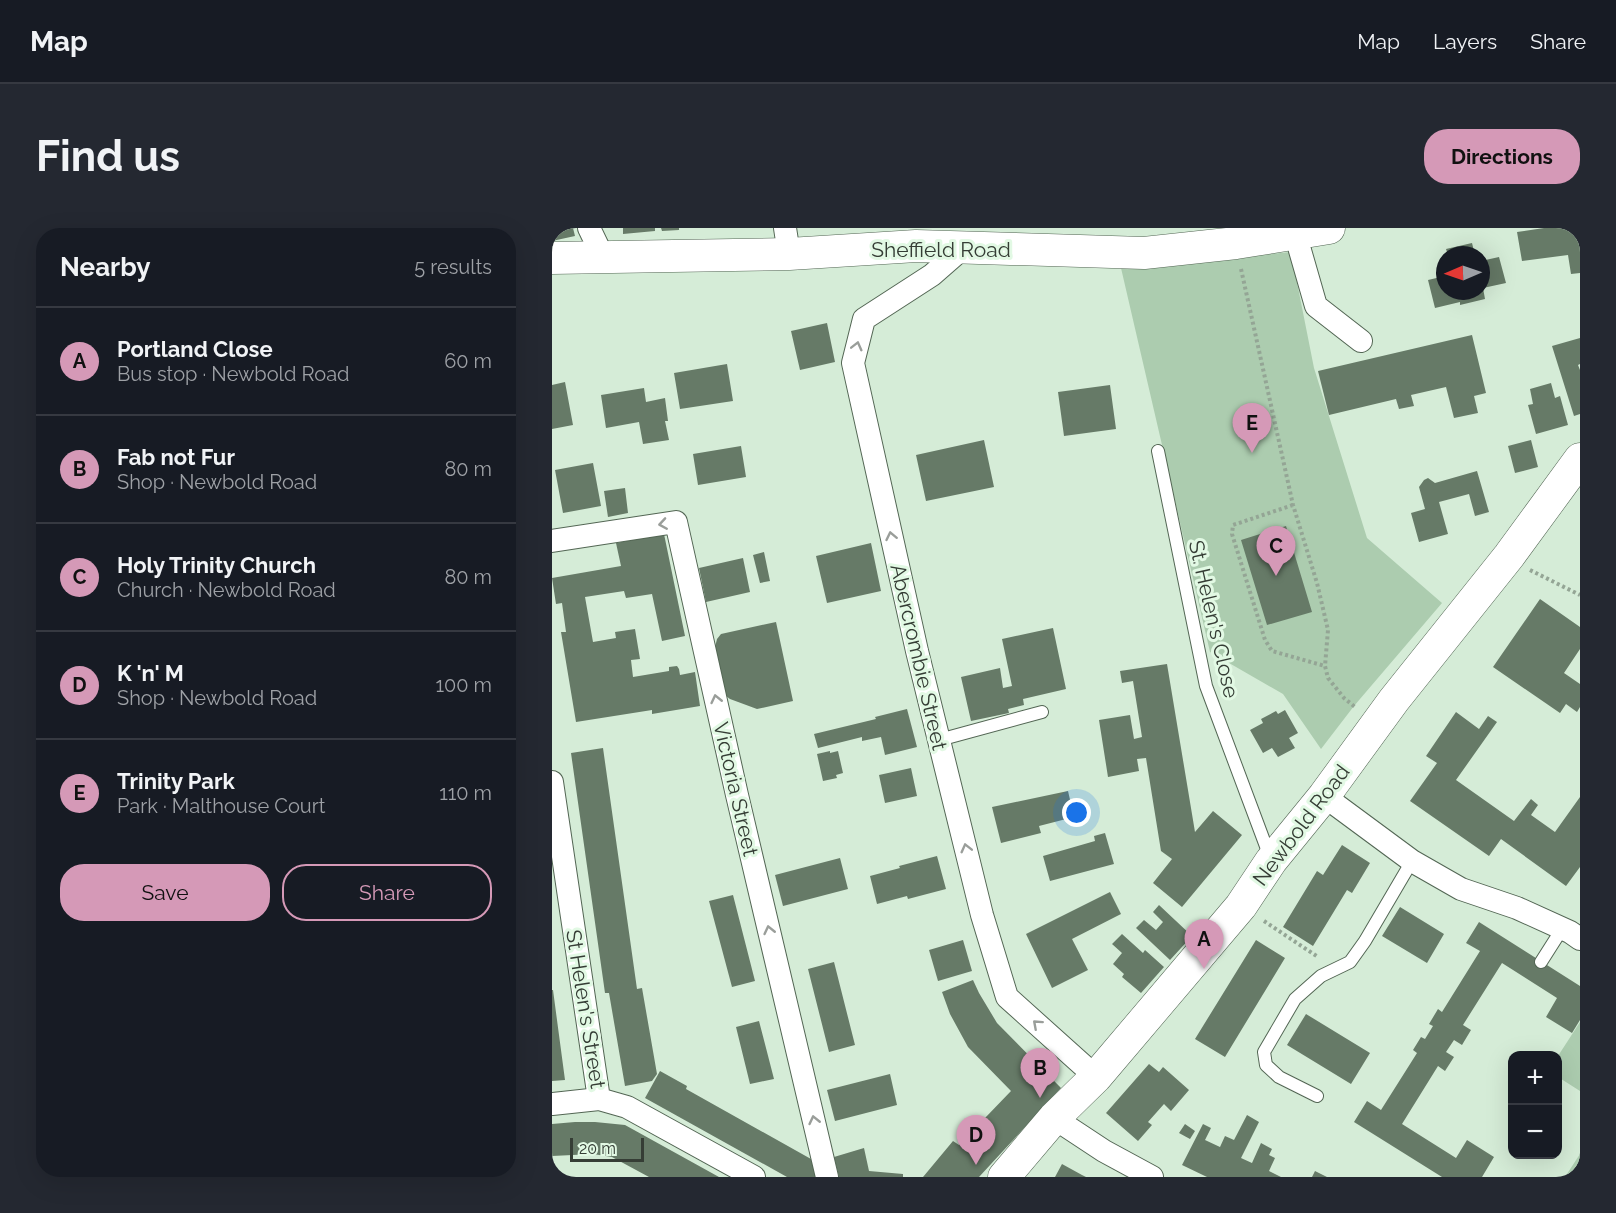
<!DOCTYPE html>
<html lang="en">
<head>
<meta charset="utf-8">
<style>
  body { margin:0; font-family:Raleway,sans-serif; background:#242831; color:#f1f3f6 }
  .controls { position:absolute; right:18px; bottom:18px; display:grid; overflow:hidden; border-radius:12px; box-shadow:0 6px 24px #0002 }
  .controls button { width:54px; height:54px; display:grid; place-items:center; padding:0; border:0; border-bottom:2px solid #363941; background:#171b24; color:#f1f3f6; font:30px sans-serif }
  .compass { position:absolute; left:884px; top:18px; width:54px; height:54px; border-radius:50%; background:#171b24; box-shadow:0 6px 24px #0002; rotate:268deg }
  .scale { position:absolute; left:18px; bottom:15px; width:74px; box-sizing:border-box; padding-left:6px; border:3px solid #353d35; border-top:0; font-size:16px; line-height:21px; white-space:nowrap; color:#353d35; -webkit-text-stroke:4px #e2f9e4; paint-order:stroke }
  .you { position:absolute; left:525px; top:585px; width:21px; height:21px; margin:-15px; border:4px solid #fff; border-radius:50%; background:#1a73e8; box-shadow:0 0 0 9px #1a73e833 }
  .badge { display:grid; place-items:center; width:39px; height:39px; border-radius:50%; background:#d599b7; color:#111; font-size:20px; font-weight:700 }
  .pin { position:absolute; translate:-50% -50px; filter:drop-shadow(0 2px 3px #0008) }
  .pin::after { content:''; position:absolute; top:32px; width:21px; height:18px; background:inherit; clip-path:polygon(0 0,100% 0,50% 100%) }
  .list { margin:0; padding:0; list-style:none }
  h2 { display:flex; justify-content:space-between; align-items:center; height:78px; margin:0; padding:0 24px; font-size:26px }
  h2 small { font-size:20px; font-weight:400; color:#9ea1a6 }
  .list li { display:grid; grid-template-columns:39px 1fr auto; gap:18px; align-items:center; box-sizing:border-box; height:108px; padding:0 24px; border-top:2px solid #363941 }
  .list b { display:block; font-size:22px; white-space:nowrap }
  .list p { margin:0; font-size:20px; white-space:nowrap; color:#9ea1a6 }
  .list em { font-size:20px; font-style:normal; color:#9ea1a6 }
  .actions { display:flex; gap:12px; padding:18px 24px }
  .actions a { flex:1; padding:14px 0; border:2px solid #d599b7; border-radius:24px; text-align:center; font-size:21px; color:#d599b7 }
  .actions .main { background:#d599b7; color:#111 }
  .map { position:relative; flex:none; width:1028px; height:949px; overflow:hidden; border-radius:24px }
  header { display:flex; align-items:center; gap:36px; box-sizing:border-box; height:84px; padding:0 30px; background:#171b24; border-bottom:2px solid #363941 }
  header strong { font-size:28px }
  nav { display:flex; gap:33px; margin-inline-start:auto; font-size:21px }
  .intro { display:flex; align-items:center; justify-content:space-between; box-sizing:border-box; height:144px; padding:0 36px }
  h1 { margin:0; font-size:42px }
  .button { padding:15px 27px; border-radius:24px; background:#d599b7; color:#111; font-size:21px; font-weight:700 }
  main { display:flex; gap:36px; padding:0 36px }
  aside { flex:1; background:#171b24; border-radius:24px; box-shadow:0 6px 24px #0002 }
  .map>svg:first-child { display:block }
</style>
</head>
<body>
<header>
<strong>Map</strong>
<nav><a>Map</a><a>Layers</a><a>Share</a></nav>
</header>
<div class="intro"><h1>Find us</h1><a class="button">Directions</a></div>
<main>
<aside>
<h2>Nearby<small>5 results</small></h2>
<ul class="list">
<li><span class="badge">A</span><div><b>Portland Close</b><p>Bus stop · Newbold Road</p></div><em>60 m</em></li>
<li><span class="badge">B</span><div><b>Fab not Fur</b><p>Shop · Newbold Road</p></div><em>80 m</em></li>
<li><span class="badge">C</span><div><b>Holy Trinity Church</b><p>Church · Newbold Road</p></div><em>80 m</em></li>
<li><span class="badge">D</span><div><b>K 'n' M</b><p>Shop · Newbold Road</p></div><em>100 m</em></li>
<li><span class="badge">E</span><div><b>Trinity Park</b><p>Park · Malthouse Court</p></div><em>110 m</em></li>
</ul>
<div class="actions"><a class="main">Save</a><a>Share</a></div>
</aside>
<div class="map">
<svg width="1028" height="949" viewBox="0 0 1028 949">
  <rect width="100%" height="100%" fill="#d5ecd7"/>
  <!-- green -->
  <path fill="#acccaf" d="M739,24l23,116 53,170 75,65 -88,103 -33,43 -38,-55 -73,-42 -89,-384z
    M1028,794v69l-22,-14v-21z
    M1028,926v23h-15z"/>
  <!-- building -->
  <path fill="#667a67" d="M0,0h21l2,8 -23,5z
    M71,0h32v3l-32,3z
    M109,0h18v2l-17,1z
    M992,0h36v45l-9,1 -3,-19 -46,6 -5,-29z
    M920,15l3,12h-27l-2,-6z
    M947,29l7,26 -23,5 2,11 -25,6v-3l-25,6 -7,-28 17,-4v15h36v-30z
    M275,95l8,39 -35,8 -9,-39z
    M920,107l14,58 -12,3 4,17 -24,5 -8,-31 -35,8 3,11 -15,3 -3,-10 -67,16 -11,-44z
    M1028,110v26l-2,1 2,5v44l-6,2 -22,-70z
    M175,136l6,37 -53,8 -6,-36z
    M13,154l8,43 -21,4v-44z
    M999,155l4,15 5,-2 8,29 -32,9 -8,-29 5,-1 -3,-15z
    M558,157l6,44 -52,7 -6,-44z
    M92,160l2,14 19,-4 3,23h-3l4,19 -26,4 -4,-22 -33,6 -5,-33z
    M432,212l10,47 -68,14 -10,-46z
    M979,212l7,27 -23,6 -7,-27z
    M189,218l5,31 -48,8 -5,-31z
    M41,235l8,43 -38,7 -8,-43z
    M925,243l12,41 -14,4 -6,-22 -30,8 9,32 -29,8 -8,-29 14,-4 -6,-22 5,-7 4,-2 7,5z
    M73,260l3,25 -20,4 -4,-26z
    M734,298l26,86 -45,13 -26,-85z
    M112,306l21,102 -23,5 -10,-47 -26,4 -2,-7 -39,6 8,45 23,-4 -1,-6 20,-3 5,30 -9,1 2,17 36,-6v-4l8,-1 2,3 1,6 15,-3 5,34 -48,8v-4l-76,12 -15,-90h5l-4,-29 -6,1 -4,-26 69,-12 -5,-23z
    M319,315l10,48 -54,12 -11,-47z
    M212,324l6,29 -10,2 -7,-28z
    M191,330l7,34 -44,10 -7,-34z
    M988,371l40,28v22l-16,24 16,11v23l-3,5 -11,-8 -6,9 -67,-46z
    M224,394l17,79 -36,8 -27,-10 -4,-3 -11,-49 2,-8 4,-5z
    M501,400l13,61 -43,10 1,6 -16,4 1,4 -38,8 -10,-44 39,-9 3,20 9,-2 -10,-47z
    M615,436l28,168 18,-21 29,24 -60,72 -29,-24 19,-24 -11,-8 -15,-93 -9,1 2,12 -31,6 -9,-57 31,-5 4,24 8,-2 -9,-56 -11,2 -2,-12z
    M355,481l10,38 -32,8 -4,-18 -19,4v-4l-44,11 -4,-14 62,-15 -1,-2z
    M733,482l13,23 -9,5 6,10 -17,9 -6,-9 -9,5 -13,-23 13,-7 -2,-4 15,-8 2,3z
    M904,484l23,17 9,-13 9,6 -41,58 58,41 17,-22 7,6 -7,10 24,17 25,-35v70l-14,19 -65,-47 -12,17 -79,-55 27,-38 -11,-7z
    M51,520l34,241 5,-1 15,86 -5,7 -27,5 -16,-93h-4l-34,-240z
    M278,523v2l8,-2 5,22 -7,2 1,3 -14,3 -6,-27z
    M359,540l6,28 -32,7 -6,-28z
    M516,563l6,26 -35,9 2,7 -40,10 -9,-36z
    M553,605l9,31 -64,17 -7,-25 52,-15 -1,-5z
    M790,617l28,18 -18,30 -5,-3 -34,56 -30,-19 34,-56 6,4z
    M385,628l9,33 -38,10 -1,-3 -30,8 -7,-28 30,-8 -1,-2z
    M288,630l8,31 -65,17 -8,-31z
    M558,664l11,22 -49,25 16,31 -36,18 -26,-54z
    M181,667l22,86 -23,6 -23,-86z
    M607,677l33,31 -22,24 -34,-32 8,-8 12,10 7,-8 -10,-10z
    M848,679l44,27 -17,29 -45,-27z
    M927,694l101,64v34l-8,13 -26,-16 11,-19 -55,-35 -39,62 8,5 -9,15 -8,-5 -8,12 8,5 -9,14 -7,-5 -36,58 54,34 11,-18 27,17 -12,20h-40l-88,-55 13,-21 14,9 36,-57 -4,-3 8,-13 4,2 8,-13 -4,-2 9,-15 4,3 38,-61 -14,-8z
    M570,706l21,19 2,-3 19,17 -23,26 -19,-16 2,-3 -11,-10 9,-11 -10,-9z
    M411,712l9,31 -34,10 -9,-31z
    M704,712l29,18 -60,99 -30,-18z
    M282,734l21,83 -26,7 -21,-83z
    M421,752l6,13 18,30 64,65 -82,89h-56l30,-36 6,4 52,-54 -43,-44 -18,-33 -8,-22z
    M0,762h1l12,90 -13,1z
    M754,786l64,39 -19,31 -64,-39z
    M207,793l15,58 -24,5 -14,-57z
    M597,836l10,8 4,-5 26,23 -18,21 -7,-7 -16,18 4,3 -14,16 -32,-28z
    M108,843l27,15 -1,3 125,70 5,18h-29l-142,-79z
    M338,846l7,31 -62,16 -8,-31z
    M695,887l12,7 -18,36 11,5 9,-20 11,6 -3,6 6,3 -6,13 12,6h-74l-25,-12 21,-41 8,4 -6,12 15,7 5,-11 9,4z
    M23,894h20l30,3 94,52h-70l-37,-20 -19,-3 -41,2v-32z
    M633,896l10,7 -5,8 -11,-6z
    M312,920l5,23 34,3v3h-64l-5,-20z
    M510,936l20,11 4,2h-31z
    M763,943l12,6h-15z"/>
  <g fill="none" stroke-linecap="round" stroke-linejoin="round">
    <!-- service casing -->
    <g stroke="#536654" stroke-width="14">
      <path id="service" d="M606,223l48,235 64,171
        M387,512l103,-28
        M989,734l21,-33
        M765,868l-38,-19 -13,-12 -2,-13 31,-53 26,-23 29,-14 15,-21 47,-80"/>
    </g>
    <!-- minor casing -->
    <g stroke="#536654" stroke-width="24">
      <path id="minor" d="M37,0l14,29
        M233,0l4,26
        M743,5l21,73 45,35
        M412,19l-32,28 -68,44 -11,44 64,288 65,264 25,82 89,80
        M0,313l124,-19 61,273 90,382
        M0,554l47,317 28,8 127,70
        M772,568l88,65 49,28 56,19 53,24 10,7
        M0,876l47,-5
        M502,890l50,33 48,26"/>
    </g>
    <!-- secondary casing -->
    <g stroke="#536654" stroke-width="33">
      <path id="secondary" d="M0,30l237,-4 127,-8 228,7 92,-10 93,-15
        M452,949l50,-59 42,-41 145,-171 30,-45 53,-65 70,-96 115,-144 71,-97"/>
    </g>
    <!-- path -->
    <path stroke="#94a595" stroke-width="4" stroke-dasharray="3 3" stroke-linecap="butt" d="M689,41l52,236 24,78 11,47 -3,36 3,12 16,20 11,9
      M741,277l-60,20 -1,9 33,106 7,11 53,15
      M978,342l50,25
      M712,693l54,36"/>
    <!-- service -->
    <use href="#service" stroke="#fff" stroke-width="12"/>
    <!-- minor -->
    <use href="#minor" stroke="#fff" stroke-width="22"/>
    <!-- secondary -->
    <use href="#secondary" stroke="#fff" stroke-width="32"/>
  </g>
  <!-- one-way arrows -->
  <defs><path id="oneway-chevron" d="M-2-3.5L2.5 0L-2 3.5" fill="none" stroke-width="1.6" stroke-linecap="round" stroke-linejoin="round" transform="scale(1.5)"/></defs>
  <g stroke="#9a9e9a">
    <use href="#oneway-chevron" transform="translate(305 118) rotate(-76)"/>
    <use href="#oneway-chevron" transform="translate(111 296) rotate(171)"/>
    <use href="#oneway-chevron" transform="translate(339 308) rotate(-102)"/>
    <use href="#oneway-chevron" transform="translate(164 471) rotate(-103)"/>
    <use href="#oneway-chevron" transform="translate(414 620) rotate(-104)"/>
    <use href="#oneway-chevron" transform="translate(217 702) rotate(-103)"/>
    <use href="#oneway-chevron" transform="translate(485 796) rotate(-138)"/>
    <use href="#oneway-chevron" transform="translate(262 892) rotate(-103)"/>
  </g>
  <g text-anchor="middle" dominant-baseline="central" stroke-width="6" stroke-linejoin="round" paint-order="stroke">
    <!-- street labels -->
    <g font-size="21" fill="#353d35" stroke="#e2f9e4">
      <text x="389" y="21">Sheffield Road</text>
      <text transform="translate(662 391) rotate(77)">St. Helen's Close</text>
      <text transform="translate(367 429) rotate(77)">Abercrombie Street</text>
      <text transform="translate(184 561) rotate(77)">Victoria Street</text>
      <text transform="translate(749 597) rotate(-53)">Newbold Road</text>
      <text transform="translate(34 781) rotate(81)">St Helen's Street</text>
    </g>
  </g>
</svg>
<div class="controls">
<button>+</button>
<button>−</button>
</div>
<svg class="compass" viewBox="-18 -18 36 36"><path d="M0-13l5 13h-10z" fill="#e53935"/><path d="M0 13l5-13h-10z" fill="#9ea1a6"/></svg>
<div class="scale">20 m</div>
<div class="you"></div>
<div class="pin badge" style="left:652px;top:741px">A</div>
<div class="pin badge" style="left:488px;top:870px">B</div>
<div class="pin badge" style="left:724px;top:348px">C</div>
<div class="pin badge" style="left:424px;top:937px">D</div>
<div class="pin badge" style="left:700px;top:225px">E</div>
</div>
</main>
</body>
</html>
